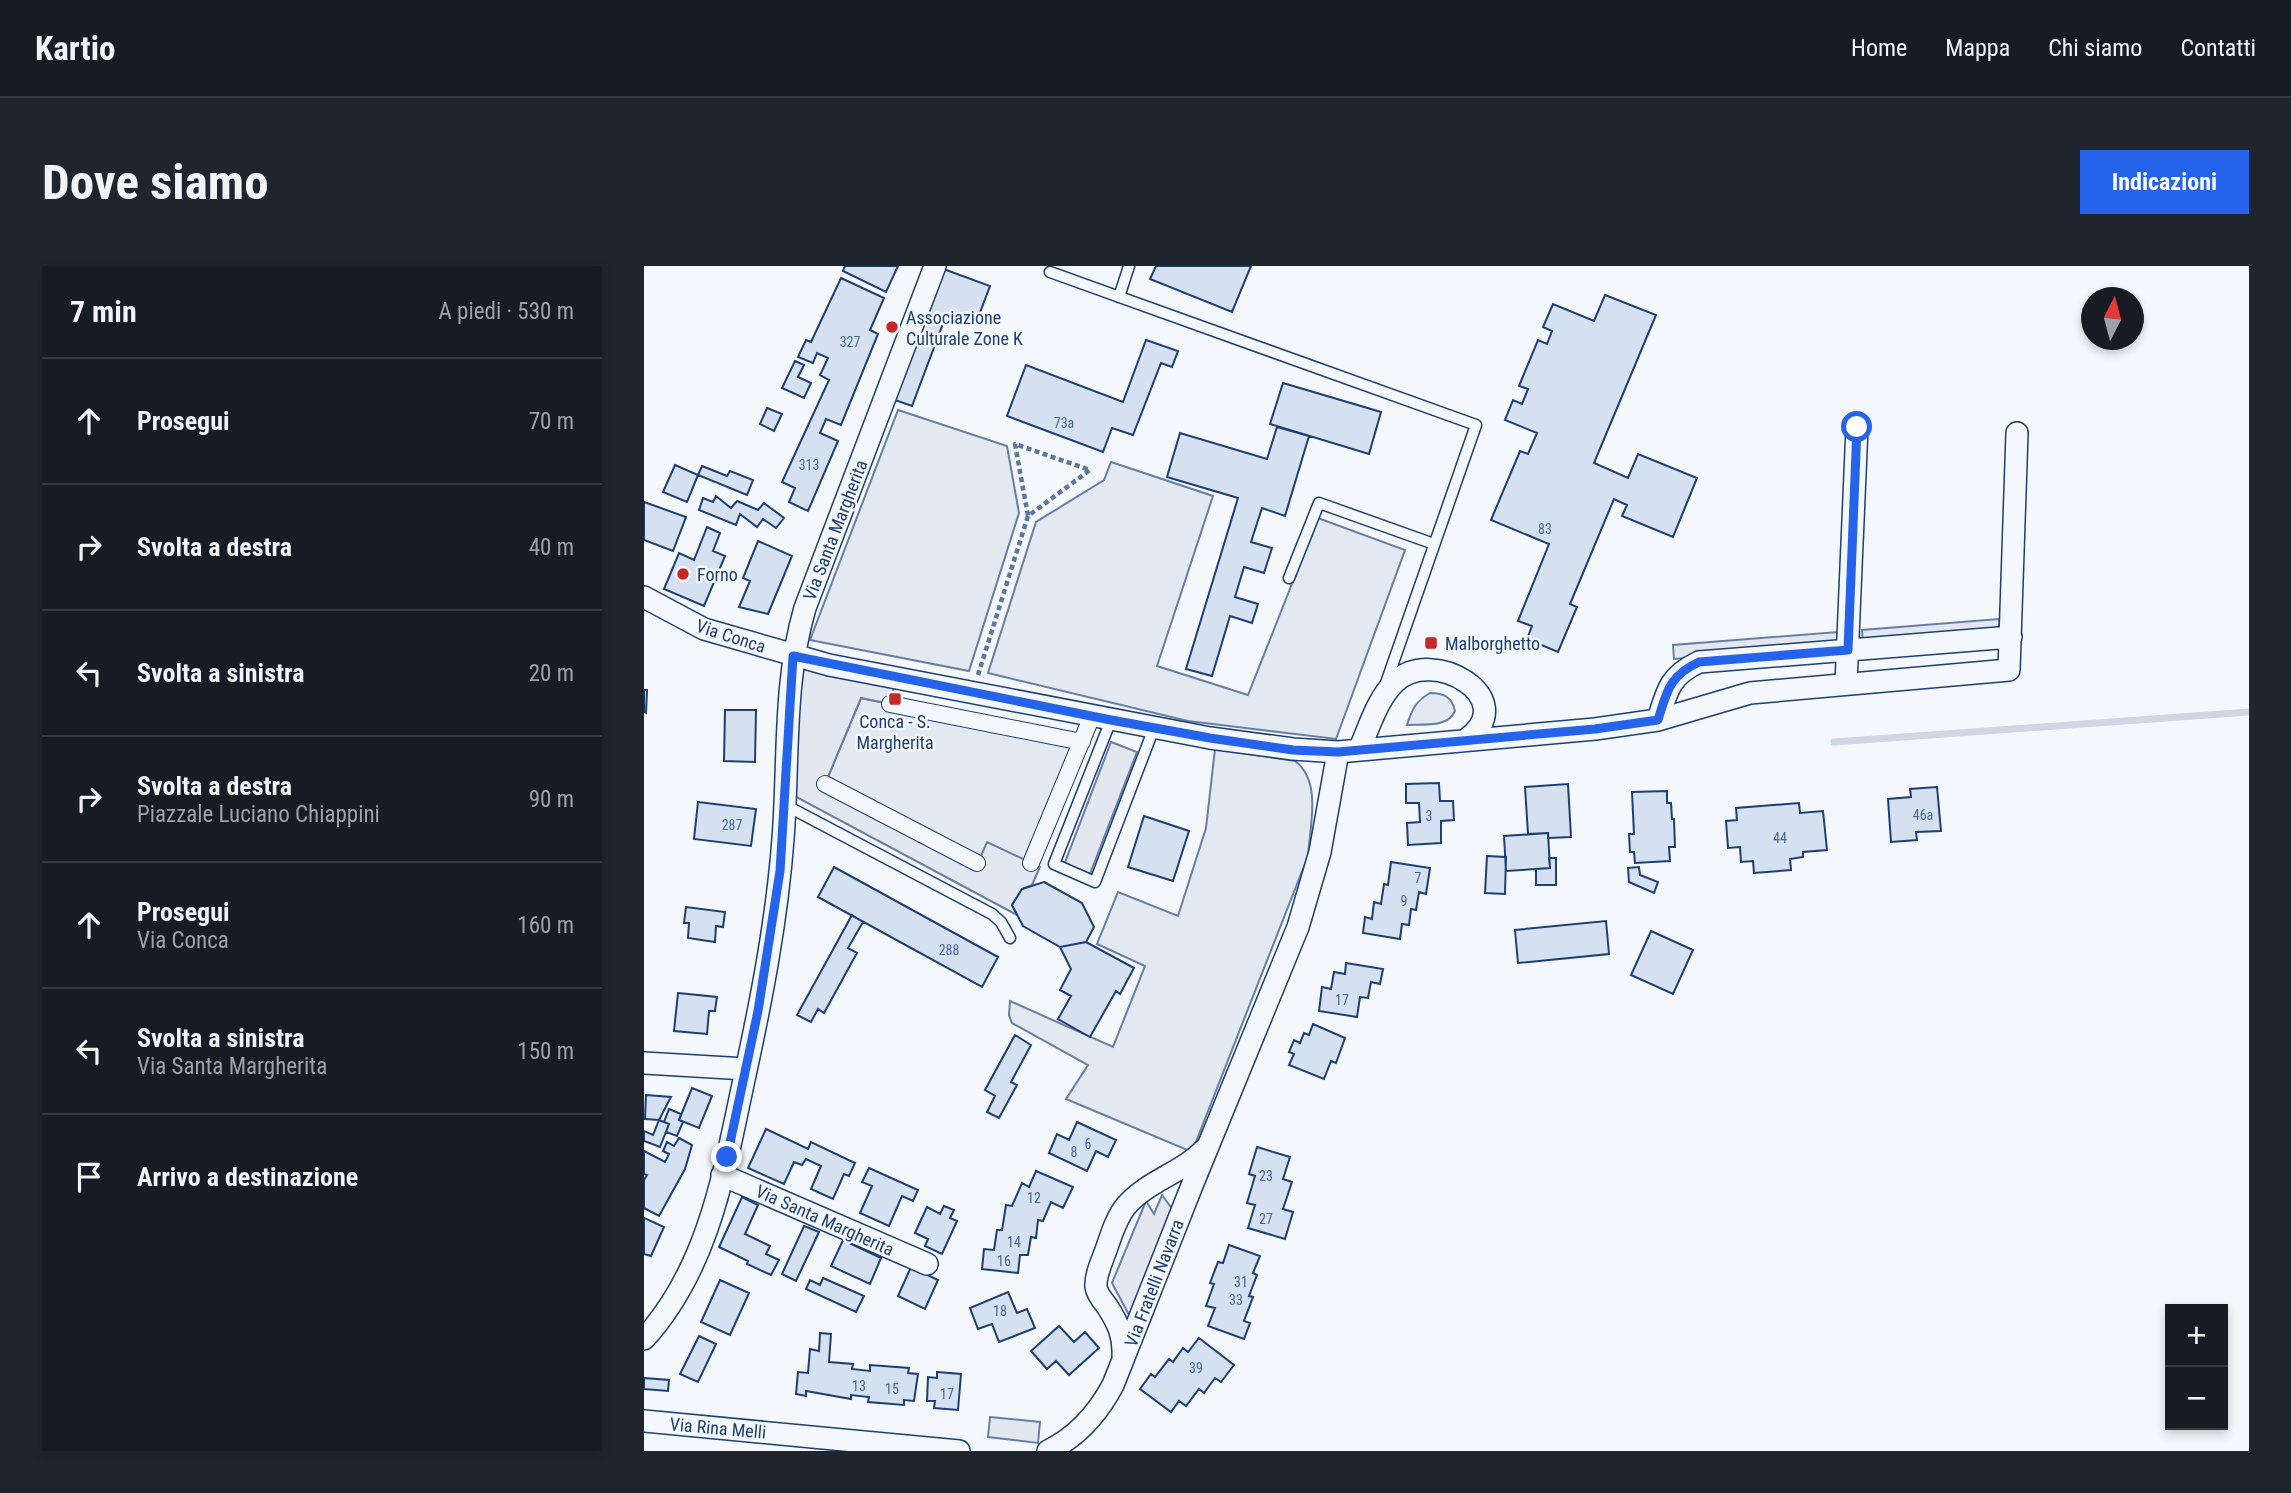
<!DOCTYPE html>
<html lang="it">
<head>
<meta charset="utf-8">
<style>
  body { margin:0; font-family:"Roboto Condensed",sans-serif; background:#20242c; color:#f1f3f6 }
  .controls { position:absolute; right:21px; bottom:21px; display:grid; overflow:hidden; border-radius:0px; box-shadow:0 4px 10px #0003 }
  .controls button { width:63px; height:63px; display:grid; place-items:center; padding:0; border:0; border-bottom:2px solid #363941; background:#171b24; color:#f1f3f6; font:35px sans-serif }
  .compass { position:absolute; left:1437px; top:21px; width:63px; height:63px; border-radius:50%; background:#171b24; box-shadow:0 4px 10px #0003; rotate:6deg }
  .stop { position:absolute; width:21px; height:21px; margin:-16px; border:5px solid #2563eb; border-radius:50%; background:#fff }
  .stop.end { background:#2563eb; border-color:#fff; box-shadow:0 2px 7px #0008 }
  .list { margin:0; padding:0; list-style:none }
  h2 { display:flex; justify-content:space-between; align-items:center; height:91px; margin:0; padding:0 28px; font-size:30px }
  h2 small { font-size:23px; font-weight:400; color:#9ea1a6 }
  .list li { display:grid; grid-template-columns:46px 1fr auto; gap:21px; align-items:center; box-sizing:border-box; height:126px; padding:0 28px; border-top:2px solid #363941 }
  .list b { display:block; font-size:26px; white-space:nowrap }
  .list p { margin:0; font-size:23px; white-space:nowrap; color:#9ea1a6 }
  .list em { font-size:23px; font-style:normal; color:#9ea1a6 }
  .icon { flex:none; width:38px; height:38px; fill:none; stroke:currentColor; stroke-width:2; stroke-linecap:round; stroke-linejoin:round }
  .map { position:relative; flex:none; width:1605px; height:1185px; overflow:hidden; border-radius:0px }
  header { display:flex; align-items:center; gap:42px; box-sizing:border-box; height:98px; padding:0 35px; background:#171b24; border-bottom:2px solid #363941 }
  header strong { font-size:33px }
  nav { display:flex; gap:38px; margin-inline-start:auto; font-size:24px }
  .intro { display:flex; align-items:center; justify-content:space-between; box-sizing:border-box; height:168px; padding:0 42px }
  h1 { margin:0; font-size:49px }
  .button { padding:18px 32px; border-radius:0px; background:#2563eb; color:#fff; font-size:24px; font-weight:700 }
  main { display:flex; gap:42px; padding:0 42px }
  aside { flex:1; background:#171b24; border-radius:0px; box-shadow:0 4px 10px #0003 }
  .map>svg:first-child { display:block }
</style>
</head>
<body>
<header>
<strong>Kartio</strong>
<nav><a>Home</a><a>Mappa</a><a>Chi siamo</a><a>Contatti</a></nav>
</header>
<div class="intro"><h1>Dove siamo</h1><a class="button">Indicazioni</a></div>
<main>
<aside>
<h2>7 min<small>A piedi · 530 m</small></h2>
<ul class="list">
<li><svg class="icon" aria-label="ahead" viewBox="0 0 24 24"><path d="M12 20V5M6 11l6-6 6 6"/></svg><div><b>Prosegui</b></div><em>70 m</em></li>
<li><svg class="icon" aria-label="right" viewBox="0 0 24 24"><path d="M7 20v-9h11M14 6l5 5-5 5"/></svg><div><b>Svolta a destra</b></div><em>40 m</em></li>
<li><svg class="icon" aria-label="left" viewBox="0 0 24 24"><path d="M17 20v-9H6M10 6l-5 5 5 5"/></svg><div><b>Svolta a sinistra</b></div><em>20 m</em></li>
<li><svg class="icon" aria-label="right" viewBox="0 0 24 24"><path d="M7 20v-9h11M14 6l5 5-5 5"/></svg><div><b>Svolta a destra</b><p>Piazzale Luciano Chiappini</p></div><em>90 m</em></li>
<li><svg class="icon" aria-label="ahead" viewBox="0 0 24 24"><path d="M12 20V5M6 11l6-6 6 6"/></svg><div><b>Prosegui</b><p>Via Conca</p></div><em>160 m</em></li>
<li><svg class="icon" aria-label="left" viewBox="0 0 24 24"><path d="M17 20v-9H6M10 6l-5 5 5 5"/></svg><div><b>Svolta a sinistra</b><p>Via Santa Margherita</p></div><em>150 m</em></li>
<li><svg class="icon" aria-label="arrive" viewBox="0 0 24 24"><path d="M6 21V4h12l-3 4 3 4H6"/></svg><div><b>Arrivo a destinazione</b></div></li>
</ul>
</aside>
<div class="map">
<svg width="1605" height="1185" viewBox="0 0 1605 1185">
  <rect width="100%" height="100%" fill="#f4f7fb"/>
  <!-- green -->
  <path fill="#e3e9f0" stroke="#687fa3" stroke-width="2" d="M254,144l109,36 12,67 -50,158 -159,-31z
    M467,196l102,34 -56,170 91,29 70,-177 87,32 -69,189 -148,-18 -200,-48 48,-151 68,-42z
    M786,427c14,0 22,4 25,18 -7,17 -32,13 -48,14 5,-16 9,-24 23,-32z
    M217,432l221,44 -51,121h-54l-152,-79z
    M571,483l80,12c27,20 15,65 13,95l-116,296 -126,-53 22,-34 -76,-42 -3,-8 1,-14 103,46 32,-81 -48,-22 21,-52 60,24 28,-88z"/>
  <!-- parking -->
  <path fill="#e3e8f0" stroke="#687fa3" stroke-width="2" d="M1355,353l1,14 -137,11 -1,-14z
    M1194,366l1,14 -165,13 -1,-14z
    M149,390l103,21 -6,27 -29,-6 -36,86 153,79 9,-21 53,25 -8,18 -10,4 -10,16 5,10 -232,-124z
    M467,476l26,10 -47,122 -26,-9z
    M518,929l11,15 -44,105 -17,-32 34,-82 8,13z
    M346,1151l50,5 -2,21 -50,-6z"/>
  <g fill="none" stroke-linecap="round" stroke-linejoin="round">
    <!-- stream -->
    <path stroke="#cfd7e4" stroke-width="7" d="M1190,476l415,-30"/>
  </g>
  <!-- building -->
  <path fill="#d5e0f0" stroke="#1d3f73" stroke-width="2" d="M201,0h53l-12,26 -43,-21z
    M512,0h95l-19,46 -82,-33z
    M294,1l52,19 -14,37 -29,-10 -35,93 -23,-8z
    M197,12l43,20 -14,32 8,4 -37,91 -15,-6 -6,14 18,8 -30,70 -19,-9 6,-14 -13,-6 47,-102 -9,-5 8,-17 -11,-5 -4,10 -15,-6 8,-17 5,2z
    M961,29l51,20 -62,148 34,15 10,-24 59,24 -24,59 -51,-21 5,-11 -13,-6 -44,105 7,3 -19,45 -31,-13 5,-13 -14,-5 31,-77 -58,-24 29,-69 8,3 9,-21 -32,-13 8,-20 9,4 6,-15 -9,-3 19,-46 9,4 5,-13 -9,-4 10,-23 41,17z
    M502,74l32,11 -6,16 -11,-4 -28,72 -21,-7 -9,24 -96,-36 19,-51 97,37z
    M151,95l9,4 -6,12 13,6 -7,15 -22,-10z
    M639,117l98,29 -12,42 -99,-30z
    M123,142l15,6 -8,17 -14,-7z
    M633,161l32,9 -24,80 -23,-8 -11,34 21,6 -8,25 -20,-6 -9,30 23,7 -6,19 -22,-7 -18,60 -26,-7 52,-171 -71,-21 13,-44 87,26z
    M31,199l23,10 -11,27 -24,-10z
    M58,200l25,10 3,-5 23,9 -6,15 -49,-20z
    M72,230l15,12 6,-7 21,9 6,-7 20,15 -8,10 -13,-9 -6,8 -17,-13 -4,11 -37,-15 4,-12 10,4z
    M0,236l42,15 -13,34 -29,-11z
    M63,261l13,6 -7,18 12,5 -21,50 -40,-17 15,-36 15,7z
    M114,275l34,15 -24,58 -29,-7 11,-26 -7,-3z
    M0,424h3l-1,23 -2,-1z
    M81,444h31l-1,52 -31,-1z
    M795,517l1,18h13l1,19 -13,1v22l-33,2 -1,-22 13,-1 -1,-19h-13v-19z
    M924,518l3,53 -23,1v-5l-20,1 -3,-47z
    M1293,521l4,44 -25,1 1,8 -26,2 -3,-43 23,-2 -1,-8z
    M1023,525v12h4l1,16h2l1,28h-6l1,14 -35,2 -1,-11h-4l-1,-18h5l-2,-42z
    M54,536l58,7 -5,37 -57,-7z
    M1155,537l1,10 23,-2 4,39 -24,2v5l-13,2 1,11 -37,3 -1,-12 -12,1 -1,-15 -12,1 -2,-27 11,-1 -1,-12z
    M500,550l45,15 -16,50 -45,-14z
    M904,567l2,35 -44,3 -2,-35z
    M843,590l19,1 -1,37 -20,-1z
    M905,592h7v27h-20v-16l14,-1z
    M747,596l39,6 -4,26 -7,-2 -3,18 -5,-1 -2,16 -7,-1 -2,15 -37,-6 2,-16 7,2 2,-17 7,2 3,-20 4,1z
    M190,601l164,90 -16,30 -164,-90z
    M995,601l1,8 18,7 -4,11 -25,-11 -1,-14z
    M400,616l38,21 12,24 -8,15 -26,5 -37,-21 -11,-21 10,-16z
    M42,641l39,5 -2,15 -7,-1 -1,16 -27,-4 1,-15h-5z
    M208,649l11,7 -15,26 9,5 -33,60 -6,-4 -7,13 -14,-7z
    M962,655l3,33 -91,9 -3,-33z
    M1007,665l42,19 -20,44 -42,-19z
    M442,676l48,26 -14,26 -4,-3 -26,46 -32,-18 13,-23 -11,-6 11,-21 -11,-22z
    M702,697l37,6 -3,15 -9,-2 -3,16 -8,-1 -3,20 -38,-6 3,-24 9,2 3,-17 11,2z
    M34,727l39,4 -2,14h-6l-2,23 -33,-3z
    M669,758l32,14 -9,25 -5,-2 -7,18 -35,-14 5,-11 -5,-2 5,-12 6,3 4,-10 5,2z
    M371,769l16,10 -20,37 6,3 -18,33 -12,-6 8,-16 -10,-6z
    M48,822l20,8 -13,32 -20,-8z
    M2,829l25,2 -12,23 -14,-1z
    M25,843l12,5 -2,6 4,2 -6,14 -11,-4 3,-8 -5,-2z
    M15,854l10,4 -9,23 -16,-6v-10l9,4z
    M433,856l39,18 -8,17 -12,-6 -9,20 -38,-18 8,-19 12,6z
    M122,863l42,20 3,-7 44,21 -6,13 -5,-2 -11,25 -22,-10 10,-23 -15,-7 -4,6 -8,-3 -10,22 -36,-16z
    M35,872l13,7 -7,24 -26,47 -15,-8v-28l3,-5 -3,-1v-23l21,11 4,-8 -6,-3 4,-9 7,4z
    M613,881l33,10 -7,22 9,3 -9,27 10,3 -8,27 -37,-11 7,-23 -8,-2 8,-27 -6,-2z
    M225,902l49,22 -5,11 -11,-5 -13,30 -29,-13 12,-27 -10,-4z
    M392,905l37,16 -10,21 -12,-6 -8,19 -5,-1 -2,18 -5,-1 -3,18h-8l-2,18 -36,-4 2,-20 10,1 3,-20h5l4,-25 6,1 10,-23 7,4z
    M98,931l16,8 -13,29 25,12 -4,8 13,6 -8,15 -24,-11 1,-3 -29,-14z
    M300,940l10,4 -4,8 7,3 -15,33 -17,-8 3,-7 -13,-6 12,-26 13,7z
    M0,952l20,9 -13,29 -7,-2z
    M160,960l15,6 -23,49 -14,-7z
    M199,974l38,18 -11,26 -39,-18z
    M585,979l31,11 -7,17 4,2 -8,21 4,1 -9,24 6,2 -6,16 -36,-13 7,-18 -9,-2 8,-22 -4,-1 8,-21 5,1z
    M267,1001l27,13 -13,29 -27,-13z
    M179,1012l41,18 -8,16 -50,-23 4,-9 10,5z
    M76,1014l29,13 -19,42 -29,-13z
    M364,1026l9,21 10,-4 8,19 -36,14 -7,-18 -14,5 -8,-21z
    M415,1060l15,16 11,-10 14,16 -30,27 -13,-14 -9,8 -16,-18z
    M176,1067l11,1 -2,28 24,2 -1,5 18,2v-6l39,3 -1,5 10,1 -4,27 -10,-1v5l-36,-3 1,-5 -18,-2v4l-45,-8v5l-10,-2 2,-22 10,1 2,-24 9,2z
    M55,1070l17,8 -18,38 -18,-8z
    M555,1072l35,27 -13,17 -6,-4 -11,15 -5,-4 -13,17 -7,-5 -8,11 -31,-23 11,-15 4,3 14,-18 4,3 10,-14 5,4z
    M293,1106l24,2 -3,36 -24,-2 1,-7h-8l1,-24 9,1z
    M0,1112l25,2 -1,11 -24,-2z"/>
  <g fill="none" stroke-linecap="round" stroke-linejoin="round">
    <!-- service casing -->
    <g stroke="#1d3f73" stroke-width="13">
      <path id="service" d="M406,6l426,153 -91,261
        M475,31l10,-31
        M645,312l30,-75 115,41
        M467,454l-57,144 41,18 59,-154
        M141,539l207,109 9,8 9,16"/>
    </g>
    <!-- pedestrian casing -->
    <g stroke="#1d3f73" stroke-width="18">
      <path id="pedestrian" d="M246,438l192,38
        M181,518l152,79
        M387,597l61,-147"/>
    </g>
    <!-- minor casing -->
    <g stroke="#1d3f73" stroke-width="24">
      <path id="minor" d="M0,331l60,32 125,36 381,73 83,11 45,3 257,-23 63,-9 92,-27 259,-23 8,-237
        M1202,418l11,-257
        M1014,454c9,-29 11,-44 41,-58l312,-25
        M715,484c10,-22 18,-51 36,-68 38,-37 127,17 72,57
        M0,797l102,6
        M78,909l205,89
        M0,1073c66,-72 81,-172 101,-264 17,-78 32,-156 38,-236 6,-77 0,-156 22,-231l130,-342
        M479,1090c1,-20 -5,-33 -16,-50 -4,-5 -10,-12 -11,-19 -1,-11 6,-26 10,-37 5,-14 10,-32 20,-44 21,-25 56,-33 79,-57
        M0,1155l315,30
        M404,1185c29,-14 50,-38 65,-66l80,-202 105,-256 22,-75 18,-100"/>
    </g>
    <!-- path -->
    <path stroke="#5e769c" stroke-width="4.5" stroke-dasharray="5 3.5" stroke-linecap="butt" d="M334,409l50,-159 62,-46 -75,-26 13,72"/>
    <!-- service -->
    <use href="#service" stroke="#f4f7fb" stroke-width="10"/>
    <!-- pedestrian -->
    <use href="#pedestrian" stroke="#f4f7fb" stroke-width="16"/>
    <!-- minor -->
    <use href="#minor" stroke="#f4f7fb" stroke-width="21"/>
  </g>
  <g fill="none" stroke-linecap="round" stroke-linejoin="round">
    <!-- route -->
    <path stroke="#2563eb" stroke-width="9" d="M83,891l31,-146 22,-140 13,-215 318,64 99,18 83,12 45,2 257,-23 63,-9c9,-29 11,-44 41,-58l149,-12 9,-223"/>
  </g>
  <!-- markers -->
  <g fill="#c62828" stroke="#f4f7fb" stroke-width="2.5">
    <circle cx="248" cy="61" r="7"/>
    <circle cx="39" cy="308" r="7"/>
    <rect x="780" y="370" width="14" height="14" rx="3.5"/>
    <rect x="244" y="426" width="14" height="14" rx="3.5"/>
  </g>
  <g text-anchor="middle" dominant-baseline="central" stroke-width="5" stroke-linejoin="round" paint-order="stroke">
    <!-- number labels -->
    <g font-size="14" fill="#4b6792">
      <text x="206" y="76">327</text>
      <text x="420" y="157">73a</text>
      <text x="165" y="199">313</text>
      <text x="901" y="263">83</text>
      <text x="1279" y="549">46a</text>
      <text x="785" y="550">3</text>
      <text x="88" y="559">287</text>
      <text x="1136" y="572">44</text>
      <text x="774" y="612">7</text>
      <text x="760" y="635">9</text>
      <text x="305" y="684">288</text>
      <text x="698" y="734">17</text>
      <text x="444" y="878">6</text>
      <text x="430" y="886">8</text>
      <text x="622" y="910">23</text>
      <text x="390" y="932">12</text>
      <text x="622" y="953">27</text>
      <text x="370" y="976">14</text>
      <text x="360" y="995">16</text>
      <text x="597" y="1016">31</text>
      <text x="592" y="1034">33</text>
      <text x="356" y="1045">18</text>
      <text x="552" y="1102">39</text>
      <text x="215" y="1120">13</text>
      <text x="248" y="1123">15</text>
      <text x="303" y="1128">17</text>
    </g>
    <!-- poi labels -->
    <g font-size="18" fill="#1d3f73" stroke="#f4f7fb" text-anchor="start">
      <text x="262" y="51">Associazione<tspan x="262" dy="21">Culturale Zone K</tspan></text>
      <text x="53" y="308">Forno</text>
      <text x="801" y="377">Malborghetto</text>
      <text x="251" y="455" text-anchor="middle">Conca - S.<tspan x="251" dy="21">Margherita</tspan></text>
    </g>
    <!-- street labels -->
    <g font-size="18" fill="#1d3f73" stroke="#f4f7fb">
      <text transform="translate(191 264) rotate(-69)">Via Santa Margherita</text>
      <text transform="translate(87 370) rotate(18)">Via Conca</text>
      <text transform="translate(181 954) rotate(24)">Via Santa Margherita</text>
      <text transform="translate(510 1017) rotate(-69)">Via Fratelli Navarra</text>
      <text transform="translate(74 1162) rotate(5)">Via Rina Melli</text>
    </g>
  </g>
</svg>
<div class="controls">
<button>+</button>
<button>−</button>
</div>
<svg class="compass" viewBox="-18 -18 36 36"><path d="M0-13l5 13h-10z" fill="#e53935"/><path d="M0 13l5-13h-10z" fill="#9ea1a6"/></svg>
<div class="stop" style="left:1213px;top:161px"></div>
<div class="stop end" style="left:83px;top:891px"></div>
</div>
</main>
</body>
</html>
